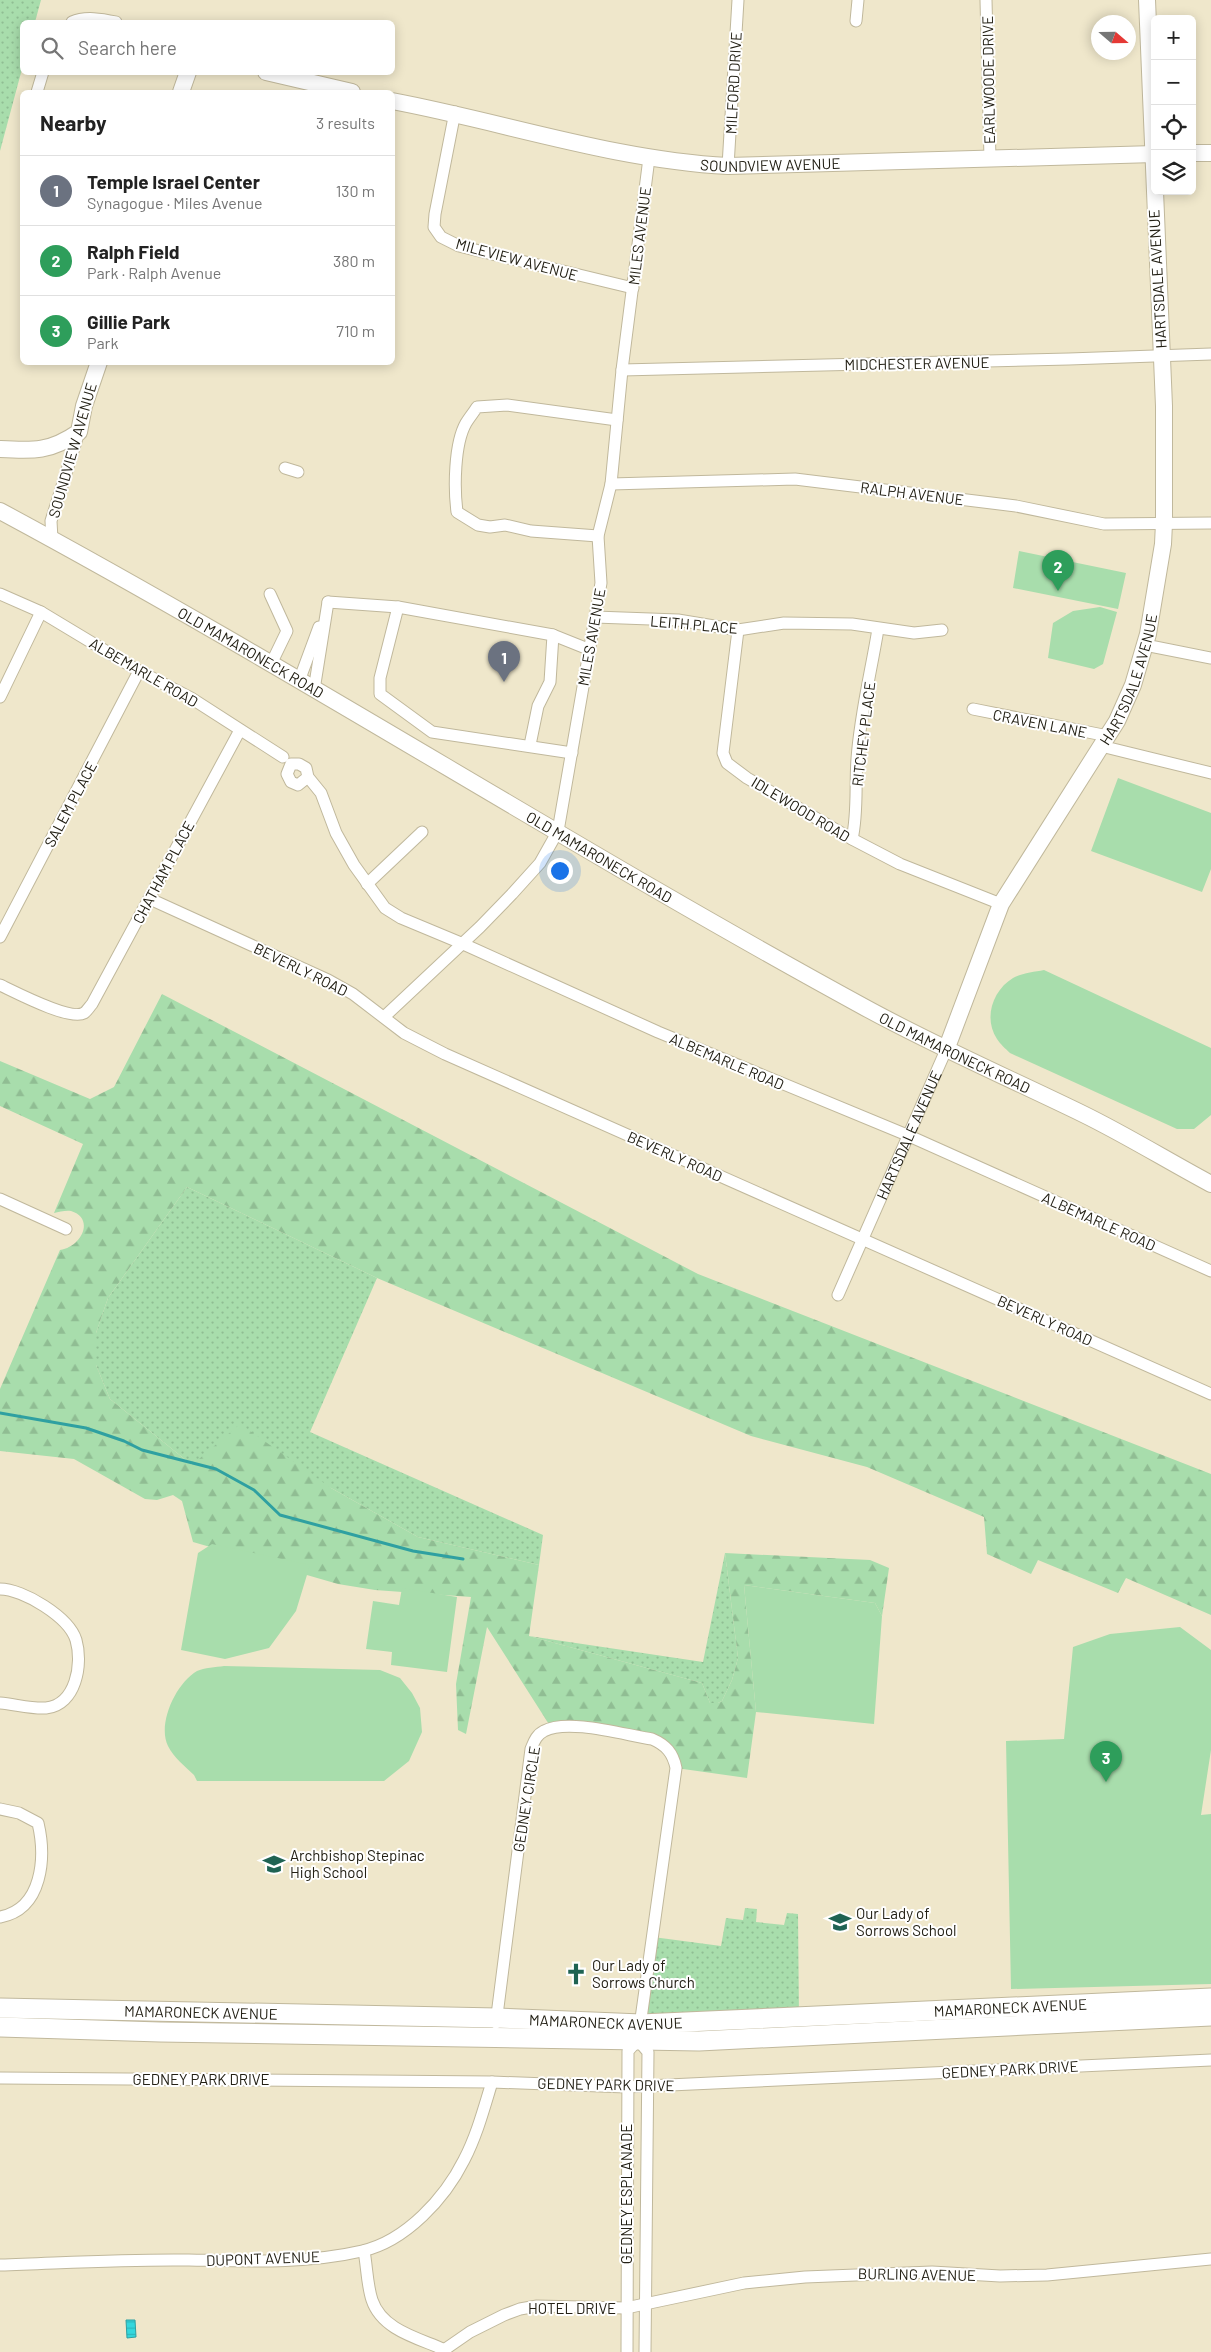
<!DOCTYPE html>
<html lang="en">
<head>
<meta charset="utf-8">
<style>
  body { margin:0; font-family:Barlow,sans-serif; background:#f2f2f2; color:#222 }
  .controls { position:absolute; right:15px; top:15px; display:grid; overflow:hidden; border-radius:8px; box-shadow:0 2px 12px #0003 }
  .controls button { width:45px; height:45px; display:grid; place-items:center; padding:0; border:0; border-bottom:1px solid #e0e0e0; background:#fff; color:#222; font:25px sans-serif }
  .compass { position:absolute; left:1091px; top:15px; width:45px; height:45px; border-radius:50%; background:#fff; box-shadow:0 2px 12px #0003; rotate:110deg }
  .you { position:absolute; left:559px; top:870px; width:18px; height:18px; margin:-12px; border:4px solid #fff; border-radius:50%; background:#1a73e8; box-shadow:0 0 0 8px #1a73e833 }
  .badge { display:grid; place-items:center; width:32px; height:32px; border-radius:50%; background:#1f6353; color:#fff; font-size:16px; font-weight:700 }
  .pin { position:absolute; translate:-50% -41px; filter:drop-shadow(0 1px 2px #0008) }
  .pin::after { content:''; position:absolute; top:26px; width:18px; height:15px; background:inherit; clip-path:polygon(0 0,100% 0,50% 100%) }
  .list { margin:0; padding:0; list-style:none }
  h2 { display:flex; justify-content:space-between; align-items:center; height:65px; margin:0; padding:0 20px; font-size:21px }
  h2 small { font-size:16px; font-weight:400; color:#767676 }
  .list li { display:grid; grid-template-columns:32px 1fr auto; gap:15px; align-items:center; box-sizing:border-box; height:70px; padding:0 20px; border-top:1px solid #e0e0e0 }
  .list b { display:block; font-size:19px; white-space:nowrap }
  .list p { margin:0; font-size:16px; white-space:nowrap; color:#767676 }
  .list em { font-size:16px; font-style:normal; color:#767676 }
  .icon { flex:none; width:28px; height:28px; fill:none; stroke:currentColor; stroke-width:2; stroke-linecap:round; stroke-linejoin:round }
  .map { position:relative; flex:none; width:1211px; height:2352px; overflow:hidden }
  .search { position:absolute; background:#fff; box-shadow:0 2px 12px #0003; left:20px; top:20px; width:375px; height:55px; display:flex; align-items:center; gap:12px; box-sizing:border-box; padding:0 18px; border-radius:8px; color:#767676; font-size:19px }
  .panel { position:absolute; background:#fff; box-shadow:0 2px 12px #0003; left:20px; top:90px; width:375px; height:275px; border-radius:8px }
  .map>svg:first-child { display:block }
</style>
</head>
<body>
<div class="map">
<svg width="1211" height="2352" viewBox="0 0 1211 2352">
  <defs>
    <pattern id="grass-dots" width="8" height="8" patternUnits="userSpaceOnUse" patternTransform="scale(1.25)"><rect width="8" height="8" fill="#a8ddac"/><path d="M2 2h.1M6 6h.1" fill="none" stroke="#90bd93" stroke-width="1.8" stroke-linecap="round"/></pattern>
    <pattern id="forest-firs" width="22" height="20" patternUnits="userSpaceOnUse" patternTransform="scale(1.25)"><rect width="22" height="20" fill="#a8ddac"/><path d="M5 1l3.5 6h-7zM16 11l3.5 6h-7z" fill="#90bd93"/></pattern>
    <pattern id="water-rules" width="6" height="5" patternUnits="userSpaceOnUse" patternTransform="scale(1.25)"><rect width="6" height="5" fill="#34d7dd"/><path d="M0 2.5h6" fill="none" stroke="#2eb8bd"/></pattern>
  </defs>
  <rect width="100%" height="100%" fill="#efe7cb"/>
  <!-- grass -->
  <path fill="url(#grass-dots)" d="M0,0h41l-6,22h-13v47l-22,82z
    M187,1187l190,91 -67,154 233,103 -4,30 -121,-28 -87,-49 -139,-23 -82,-66 -14,-34v-32l12,-35z
    M725,1553l13,105 -6,22 -10,21 -4,2h-8l-8,-20 -173,-47 174,26z
    M745,1908l12,1 -1,13 28,3 3,-12 11,1 1,104 -158,6 12,-87 68,9 5,-28 17,2z"/>
  <!-- forest -->
  <path fill="url(#forest-firs)" d="M162,994l536,280 513,200v141l-85,-37 -8,15 -80,-33 -7,14 -44,-20 -3,-37 -117,-50 -116,-31 -374,-158 -190,-91 -79,111 -12,35v32l14,34 82,66 48,-41 91,64 87,49 121,28 -10,71 173,47 8,20h8l4,-2 10,-21 6,-22 -13,-105 145,7 19,8 -7,48 -7,-13 -131,-18 12,127 -9,66 -71,-10 -24,-29 -100,-10 -65,-102 -21,107 -8,-4 -2,-46 15,-87 -96,-7 -37,-6 -145,-42 -11,-41 -9,-6 -16,5 -12,-1 -71,-40 -74,-8v-62l60,-139c22,-3 35,-32 11,-39 -5,-1 -12,1 -17,2l29,-69 -83,-38v-45l90,38 24,-12z"/>
  <!-- park -->
  <path fill="#a8ddac" d="M1019,551l107,22 -8,36 -105,-21z
    M1100,607l17,5 -14,52 -9,5 -46,-11 5,-35 20,-12z
    M1118,778l93,35v56l-9,23 -111,-41z
    M1044,970l167,78v67l-17,14h-17l-167,-76c-4,-4 -10,-9 -13,-14 -14,-21 -4,-49 16,-61 9,-5 21,-6 31,-8z
    M212,1544l98,21 -14,46 -27,37 -44,11 -44,-9 17,-97z
    M744,1585l131,18 7,13 -8,108 -118,-12z
    M402,1588l55,9 -10,75 -56,-7 1,-13 -26,-3 7,-48 26,4z
    M1180,1627l31,23v100l-10,65 10,-1v170l-200,5 -5,-248 58,-2 9,-92 37,-13z
    M224,1666l156,4 20,8 12,15 8,15 2,24 -13,29 -25,20h-187l-3,-6c-8,-8 -21,-18 -26,-29 -11,-22 8,-63 29,-75 7,-3 19,-4 27,-5z"/>
  <!-- water -->
  <path fill="url(#water-rules)" stroke="#2fa0a1" d="M126,2320h9l1,17 -9,1z"/>
  <g fill="none" stroke-linecap="round" stroke-linejoin="round">
    <!-- stream -->
    <path stroke="#2fa0a1" stroke-width="3" d="M0,1413l86,15 38,13 18,9 74,19 38,21 26,25 133,36 50,8"/>
    <!-- street casing -->
    <g stroke="#c0b89c" stroke-width="13">
      <g id="street">
        <path d="M986,0l4,159"/>
        <path d="M856,21l2,-21"/>
        <path d="M72,22c13,-6 30,-3 44,0"/>
        <path d="M37,92l6,-20"/>
        <path d="M455,112l-20,102 -1,13 7,10 18,9 174,42"/>
        <path d="M728,166l10,-166"/>
        <path d="M622,370l447,-11 142,-5"/>
        <path d="M285,468l13,4"/>
        <path d="M611,484l184,-5 221,27 88,18 107,-1"/>
        <path d="M598,536l-67,-5 -26,-6 -15,2 -12,-2 -21,-13c-3,-23 -3,-68 9,-89 3,-5 8,-11 11,-16l30,-2 110,15"/>
        <path d="M52,539l-1,-18 28,-89"/>
        <path d="M0,594l41,18 98,59 52,27 92,59"/>
        <path d="M270,594l17,37 -16,33"/>
        <path d="M328,602l70,5"/>
        <path d="M595,617l83,3 60,10 46,-7 68,1 62,9 28,-3"/>
        <path d="M738,630l-15,123 4,10 20,15 105,61 48,25 101,40"/>
        <path d="M1145,645l66,13"/>
        <path d="M299,681l20,-54"/>
        <path d="M314,690l14,-88"/>
        <path d="M0,697l41,-85"/>
        <path d="M973,709l135,27"/>
        <path d="M530,745l8,-39 12,-24 3,-47"/>
        <path d="M1101,746l110,27"/>
        <path d="M572,753l-140,-21 -52,-38v-16l18,-71 155,28 35,14"/>
        <path d="M308,777l-10,8 -7,-3 -4,-8 4,-10h8l7,4 2,9 13,16 15,40 18,32 31,43 16,10 60,25 197,89 249,103 304,136"/>
        <path d="M852,839c6,-26 3,-53 5,-80 3,-44 14,-87 21,-130"/>
        <path d="M367,884l55,-52"/>
        <path d="M150,899l178,81 25,14 51,39 41,21 766,340"/>
        <path d="M0,937l139,-266"/>
        <path d="M0,985c15,7 70,36 84,28 3,-2 6,-7 8,-9l148,-274"/>
        <path d="M384,1017l96,-90 32,-33 28,-31 18,-32 43,-248 -3,-47 13,-52 11,-114 27,-212"/>
        <path d="M0,1199l66,30"/>
        <path id="s1" d="M838,1295l108,-245"/>
        <path d="M0,1589c23,0 69,28 76,51 7,24 0,65 -30,68 -15,1 -32,-4 -46,-5"/>
        <path d="M0,1809l19,4 19,10c8,34 5,86 -38,94"/>
        <path d="M496,2023l35,-274c3,-7 5,-14 13,-18 24,-13 81,4 108,8 14,6 21,14 24,29l-38,272 -10,11 -1,301"/>
        <path d="M638,2040l10,12 -3,300"/>
        <path d="M0,2078l492,4 134,5 585,-27"/>
        <path d="M364,2251c3,16 3,34 8,49 10,30 46,38 71,49"/>
        <path d="M0,2265c63,-2 126,-6 189,-5 57,1 117,4 173,-9 44,-10 83,-53 102,-91 13,-25 20,-52 28,-78"/>
        <path d="M441,2352l29,-20 34,-17 16,-6 17,-3 89,2 118,-25 61,-6 127,-5 68,4 47,-1 164,-16"/>
      </g>
    </g>
    <!-- secondary casing -->
    <g stroke="#c0b89c" stroke-width="18">
      <g id="secondary">
        <path d="M266,72l86,20"/>
        <path d="M181,92l7,-20"/>
        <path id="s2" d="M392,101c112,21 222,59 336,65l427,-12"/>
        <path d="M1192,153h19"/>
        <path d="M0,449c34,2 50,3 79,-17l5,-26 15,-44"/>
        <path id="s3" d="M0,511c292,157 572,337 864,496 71,39 145,71 219,107 43,21 85,47 128,70"/>
        <path id="s4" d="M946,1050l55,-146 116,-183 16,-36 15,-51 15,-90 1,-21v-117l-17,-406"/>
      </g>
    </g>
    <!-- primary casing -->
    <g stroke="#c0b89c" stroke-width="21">
      <g id="primary">
        <path id="s5" d="M0,2008l497,10 144,6 570,-26"/>
        <path d="M0,2027l160,5 539,9 512,-25"/>
      </g>
    </g>
    <!-- street -->
    <use href="#street" stroke="#fff" stroke-width="11"/>
    <!-- secondary -->
    <use href="#secondary" stroke="#fff" stroke-width="16"/>
    <!-- primary -->
    <use href="#primary" stroke="#fff" stroke-width="19"/>
  </g>
  <!-- icons -->
  <defs>
    <g id="school-bare" transform="scale(1.725)"><path d="M0-5L7-2L0 1L-7-2ZM-4 1L0 2.5L4 1V4Q0 6-4 4Z" fill="#1f6353" stroke="#fff" stroke-width="2.5" paint-order="stroke"/></g>
    <g id="church-bare" transform="scale(1.725)"><path d="M-1.2-6h2.4v3.5h3.3v2.4h-3.3V6h-2.4V-.1h-3.3v-2.4h3.3Z" fill="#1f6353" stroke="#fff" stroke-width="2.5" paint-order="stroke"/></g>
  </defs>
  <g fill-rule="evenodd">
    <use href="#school-bare" x="274" y="1864"/>
    <use href="#school-bare" x="840" y="1922"/>
    <use href="#church-bare" x="576" y="1974"/>
  </g>
  <g text-anchor="middle" dominant-baseline="central" stroke-width="4" stroke-linejoin="round" paint-order="stroke">
    <!-- street labels -->
    <g font-size="15" fill="#232015" stroke="#fff">
      <text transform="translate(988 80) rotate(-91)">EARLWOODE DRIVE</text>
      <text transform="translate(733 83) rotate(-87)">MILFORD DRIVE</text>
      <text stroke="none"><textPath href="#s2" startOffset="385">SOUNDVIEW AVENUE</textPath></text>
      <text transform="translate(639 236) rotate(-83)">MILES AVENUE</text>
      <text transform="translate(517 259) rotate(15)">MILEVIEW AVENUE</text>
      <text transform="translate(1157 279) rotate(-93)">HARTSDALE AVENUE</text>
      <text transform="translate(917 363) rotate(-1)">MIDCHESTER AVENUE</text>
      <text transform="translate(72 450) rotate(-74)">SOUNDVIEW AVENUE</text>
      <text transform="translate(912 493) rotate(7)">RALPH AVENUE</text>
      <text transform="translate(694 624) rotate(5)">LEITH PLACE</text>
      <text transform="translate(591 637) rotate(-80)">MILES AVENUE</text>
      <text stroke="none"><textPath href="#s3" startOffset="288">OLD MAMARONECK ROAD</textPath></text>
      <text transform="translate(144 672) rotate(30)">ALBEMARLE ROAD</text>
      <text stroke="none"><textPath href="#s4" startOffset="416">HARTSDALE AVENUE</textPath></text>
      <text transform="translate(1040 723) rotate(11)">CRAVEN LANE</text>
      <text transform="translate(863 734) rotate(-83)">RITCHEY PLACE</text>
      <text transform="translate(70 804) rotate(-62)">SALEM PLACE</text>
      <text transform="translate(801 809) rotate(31)">IDLEWOOD ROAD</text>
      <text stroke="none"><textPath href="#s3" startOffset="692">OLD MAMARONECK ROAD</textPath></text>
      <text transform="translate(163 872) rotate(-62)">CHATHAM PLACE</text>
      <text transform="translate(301 969) rotate(26)">BEVERLY ROAD</text>
      <text stroke="none"><textPath href="#s3" startOffset="1098">OLD MAMARONECK ROAD</textPath></text>
      <text transform="translate(727 1061) rotate(23)">ALBEMARLE ROAD</text>
      <text stroke="none"><textPath href="#s1" startOffset="175">HARTSDALE AVENUE</textPath></text>
      <text transform="translate(675 1156) rotate(24)">BEVERLY ROAD</text>
      <text transform="translate(1099 1221) rotate(24)">ALBEMARLE ROAD</text>
      <text transform="translate(1045 1320) rotate(24)">BEVERLY ROAD</text>
      <text transform="translate(526 1799) rotate(-81)">GEDNEY CIRCLE</text>
      <text stroke="none"><textPath href="#s5" startOffset="1011">MAMARONECK AVENUE</textPath></text>
      <text stroke="none"><textPath href="#s5" startOffset="201">MAMARONECK AVENUE</textPath></text>
      <text stroke="none"><textPath href="#s5" startOffset="606">MAMARONECK AVENUE</textPath></text>
      <text transform="translate(1010 2069) rotate(-3)">GEDNEY PARK DRIVE</text>
      <text x="201" y="2079">GEDNEY PARK DRIVE</text>
      <text transform="translate(606 2084) rotate(1)">GEDNEY PARK DRIVE</text>
      <text transform="translate(626 2194) rotate(-90)">GEDNEY ESPLANADE</text>
      <text transform="translate(263 2258) rotate(-2)">DUPONT AVENUE</text>
      <text transform="translate(917 2274) rotate(1)">BURLING AVENUE</text>
      <text x="572" y="2308">HOTEL DRIVE</text>
    </g>
    <!-- poi labels -->
    <g font-size="15" fill="#232015" stroke="#fff" text-anchor="start">
      <text x="290" y="1855">Archbishop Stepinac<tspan x="290" dy="17">High School</tspan></text>
      <text x="856" y="1913">Our Lady of<tspan x="856" dy="17">Sorrows School</tspan></text>
      <text x="592" y="1965">Our Lady of<tspan x="592" dy="17">Sorrows Church</tspan></text>
    </g>
  </g>
</svg>
<div class="controls">
<button>+</button>
<button>−</button>
<button><svg class="icon" aria-label="locate" viewBox="0 0 24 24"><circle cx="12" cy="12" r="6"/><path d="M12 2v4M12 18v4M2 12h4M18 12h4"/></svg></button>
<button><svg class="icon" aria-label="layers" viewBox="0 0 24 24"><path d="M12 4l9 5-9 5-9-5zM3 14l9 5 9-5"/></svg></button>
</div>
<svg class="compass" viewBox="-18 -18 36 36"><path d="M0-13l5 13h-10z" fill="#e53935"/><path d="M0 13l5-13h-10z" fill="#767676"/></svg>
<div class="you"></div>
<div class="pin badge" style="left:504px;top:682px;background:#6b7280">1</div>
<div class="pin badge" style="left:1058px;top:591px;background:#2e9e5b">2</div>
<div class="pin badge" style="left:1106px;top:1782px;background:#2e9e5b">3</div>
<div class="search"><svg class="icon" aria-label="search" viewBox="0 0 24 24"><circle cx="10" cy="10" r="6"/><path d="M15 15l6 6"/></svg>Search here</div>
<section class="panel">
<h2>Nearby<small>3 results</small></h2>
<ul class="list">
<li><span class="badge" style="background:#6b7280">1</span><div><b>Temple Israel Center</b><p>Synagogue · Miles Avenue</p></div><em>130 m</em></li>
<li><span class="badge" style="background:#2e9e5b">2</span><div><b>Ralph Field</b><p>Park · Ralph Avenue</p></div><em>380 m</em></li>
<li><span class="badge" style="background:#2e9e5b">3</span><div><b>Gillie Park</b><p>Park</p></div><em>710 m</em></li>
</ul>
</section>
</div>
</body>
</html>
